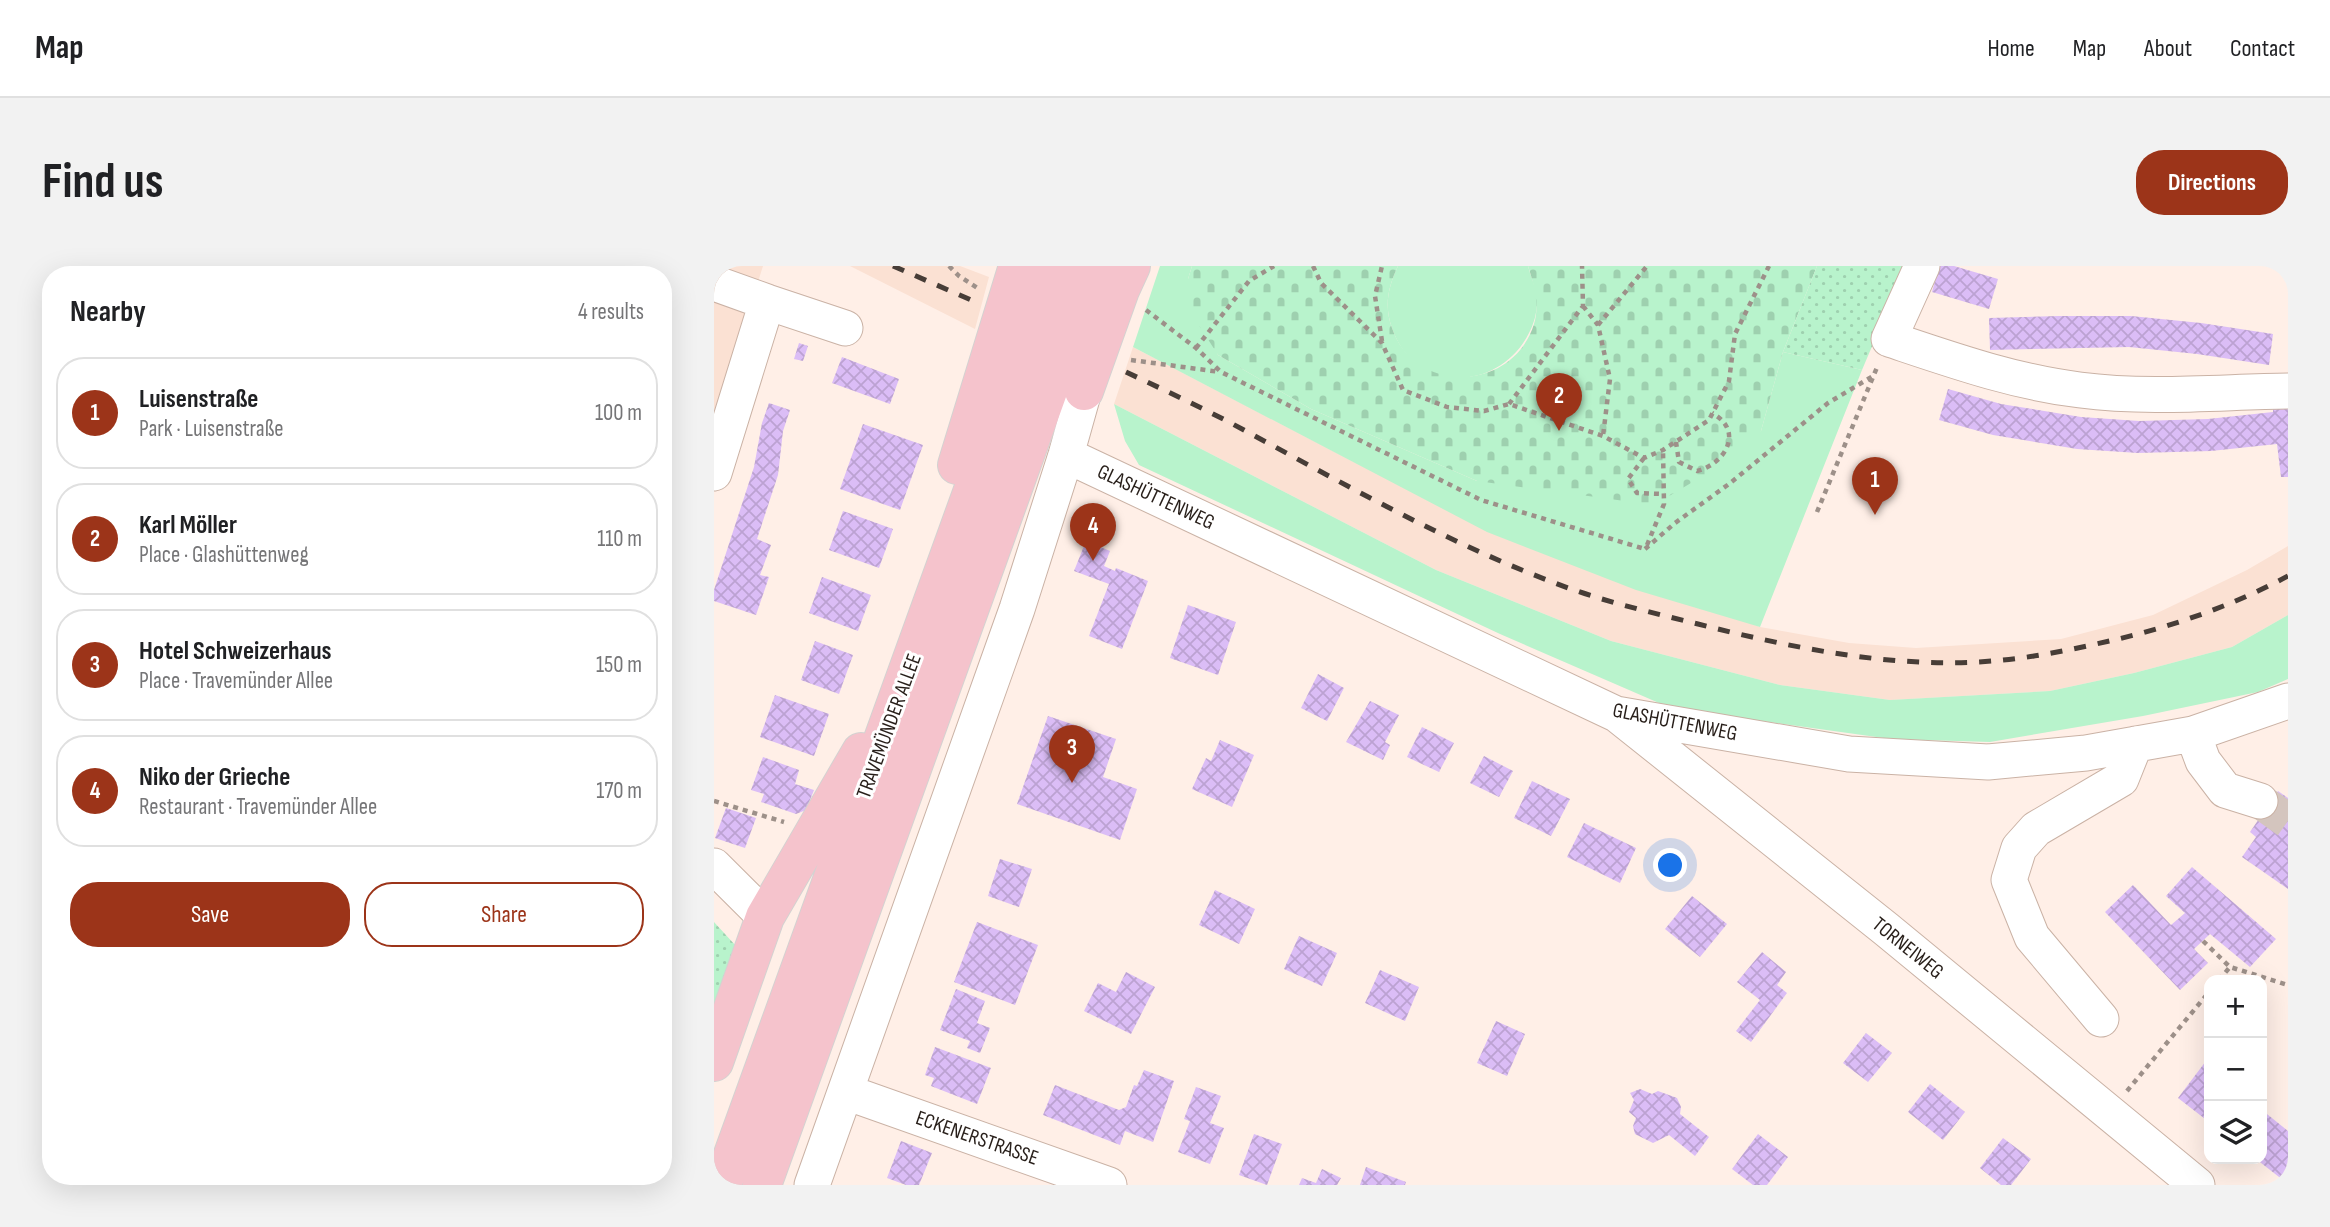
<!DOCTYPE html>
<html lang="en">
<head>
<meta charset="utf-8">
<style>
  body { margin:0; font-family:"Sofia Sans Condensed",sans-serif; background:#f2f2f2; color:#202124 }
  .controls { position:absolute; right:21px; bottom:21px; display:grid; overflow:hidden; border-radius:14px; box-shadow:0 7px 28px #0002 }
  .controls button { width:63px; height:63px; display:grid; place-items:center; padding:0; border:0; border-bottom:2px solid #e0e0e0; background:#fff; color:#202124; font:35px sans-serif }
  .you { position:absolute; left:957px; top:600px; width:24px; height:24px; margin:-18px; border:5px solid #fff; border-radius:50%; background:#1a73e8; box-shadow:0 0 0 10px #1a73e833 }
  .badge { display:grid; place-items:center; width:46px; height:46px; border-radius:50%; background:#9c3419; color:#fff; font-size:23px; font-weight:700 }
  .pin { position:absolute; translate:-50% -58px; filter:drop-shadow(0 2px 4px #0008) }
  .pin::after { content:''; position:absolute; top:37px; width:24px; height:21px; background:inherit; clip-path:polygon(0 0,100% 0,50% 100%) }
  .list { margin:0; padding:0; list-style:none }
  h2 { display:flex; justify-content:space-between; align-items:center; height:91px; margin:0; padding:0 28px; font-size:30px }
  h2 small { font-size:23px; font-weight:400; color:#757577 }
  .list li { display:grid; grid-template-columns:46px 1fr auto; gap:21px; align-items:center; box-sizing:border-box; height:112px; margin:0 14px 14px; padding:0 14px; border:2px solid #e0e0e0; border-radius:28px }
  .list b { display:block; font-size:26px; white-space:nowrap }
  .list p { margin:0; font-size:23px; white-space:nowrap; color:#757577 }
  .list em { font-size:23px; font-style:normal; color:#757577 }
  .actions { display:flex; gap:14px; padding:21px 28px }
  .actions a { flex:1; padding:16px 0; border:2px solid #9c3419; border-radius:28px; text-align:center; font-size:24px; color:#9c3419 }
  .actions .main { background:#9c3419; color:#fff }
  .icon { flex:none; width:38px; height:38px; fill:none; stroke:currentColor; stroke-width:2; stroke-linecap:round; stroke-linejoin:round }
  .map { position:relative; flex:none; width:1574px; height:919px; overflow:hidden; border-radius:28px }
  header { display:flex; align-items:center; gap:42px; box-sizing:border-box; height:98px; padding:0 35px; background:#fff; border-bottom:2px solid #e0e0e0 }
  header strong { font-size:33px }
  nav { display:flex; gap:38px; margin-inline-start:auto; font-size:24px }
  .intro { display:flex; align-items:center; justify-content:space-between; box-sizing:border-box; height:168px; padding:0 42px }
  h1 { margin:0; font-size:49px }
  .button { padding:18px 32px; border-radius:28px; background:#9c3419; color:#fff; font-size:24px; font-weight:700 }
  main { display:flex; gap:42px; padding:0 42px }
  aside { flex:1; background:#fff; border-radius:28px; box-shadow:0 7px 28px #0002 }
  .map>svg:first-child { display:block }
</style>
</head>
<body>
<header>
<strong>Map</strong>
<nav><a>Home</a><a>Map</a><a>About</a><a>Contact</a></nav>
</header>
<div class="intro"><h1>Find us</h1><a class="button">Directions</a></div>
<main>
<aside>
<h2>Nearby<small>4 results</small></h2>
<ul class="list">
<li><span class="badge">1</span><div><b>Luisenstraße</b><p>Park · Luisenstraße</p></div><em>100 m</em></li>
<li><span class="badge">2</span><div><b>Karl Möller</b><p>Place · Glashüttenweg</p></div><em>110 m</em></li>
<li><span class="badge">3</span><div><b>Hotel Schweizerhaus</b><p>Place · Travemünder Allee</p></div><em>150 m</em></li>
<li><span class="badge">4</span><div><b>Niko der Grieche</b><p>Restaurant · Travemünder Allee</p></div><em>170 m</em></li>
</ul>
<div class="actions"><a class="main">Save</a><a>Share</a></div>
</aside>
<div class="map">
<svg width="1574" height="919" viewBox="0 0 1574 919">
  <defs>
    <pattern id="cemetery-stones" width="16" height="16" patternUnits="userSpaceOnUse" patternTransform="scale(1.75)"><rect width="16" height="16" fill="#b8f3cc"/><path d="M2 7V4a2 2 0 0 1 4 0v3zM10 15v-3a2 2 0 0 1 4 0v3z" fill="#9ed0af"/></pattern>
    <pattern id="garden-dots" width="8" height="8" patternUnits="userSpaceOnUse" patternTransform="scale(1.75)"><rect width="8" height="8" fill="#b8f3cc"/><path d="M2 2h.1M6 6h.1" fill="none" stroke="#9ed0af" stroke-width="1.8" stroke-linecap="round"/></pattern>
    <pattern id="building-cross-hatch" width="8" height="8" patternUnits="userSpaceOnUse" patternTransform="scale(1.75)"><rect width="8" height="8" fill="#dbbdf6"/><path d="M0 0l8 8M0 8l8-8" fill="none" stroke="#bca2d2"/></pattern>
  </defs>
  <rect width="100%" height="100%" fill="#ffefe7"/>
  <!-- built -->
  <path fill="#fbe1d3" d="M0,0h49l-49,155z
    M136,0h110l29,11 -14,52z
    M419,81l221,115 406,165 89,16 67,5 145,-9 92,-24 94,-45 41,-24v69l-56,32 -98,26 -84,18 -160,9 -110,-15 -169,-44 -175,-71 -322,-166z"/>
  <!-- green -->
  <path fill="#b8f3cc" d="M446,0h32l-4,13 30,76 93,54 166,72 284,-50 22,-79 79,18 -102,257 -124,-37 -149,-58 -354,-185z
    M684,0h130c2,8 6,17 8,26 3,13 -1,30 -7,41 -30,60 -115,61 -137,-5 -8,-22 -4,-41 6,-62z
    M400,138l322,166 175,71 169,44 110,15 160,-9 84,-18 98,-26 56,-32v64l-30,13 -115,24 -153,26 -99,-3 -150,-21 -82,-15 -159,-69 -361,-169 -14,-24z"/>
  <!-- cemetery -->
  <path fill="url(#cemetery-stones)" d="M478,0h206c-10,21 -14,40 -6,62 23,68 121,64 142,-4 6,-20 0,-39 -6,-58h289l-34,86 -22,79 -28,27 -79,47 -177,-24 -166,-72 -93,-54 -30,-47v-29z"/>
  <!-- garden -->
  <path fill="url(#garden-dots)" d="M1103,0h89l-44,104 -79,-18z
    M0,656l22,24 -22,67z"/>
  <!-- building -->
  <path fill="url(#building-cross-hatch)" d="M1225,0h15l44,13 -9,30 -57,-17z
    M1345,50h72l70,7 72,11 -4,31 -72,-11 -68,-7 -139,3 -1,-32z
    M85,77l9,3 -5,15 -9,-2z
    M128,91l57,22 -9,25 -58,-21z
    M1234,123l53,15 80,13 58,4 69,-2 65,-7v-3l15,-2v70h-7l-4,-33 -66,7 -73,2 -61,-4 -84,-14 -54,-15z
    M55,137l21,7 -7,21 -5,44 -21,64 14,6 -11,30 9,2 -13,38 -42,-14v-11l40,-123 8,-44z
    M149,158l60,21 -23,65 -60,-21z
    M129,245l50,18 -14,39 -50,-18z
    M372,275l24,10 -6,15 11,5 1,-3 32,13 -26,68 -33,-13 20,-52 -35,-13z
    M108,311l49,18 -13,36 -49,-18z
    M474,339l48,17 -18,53 -48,-17z
    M101,375l38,14 -14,39 -38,-14z
    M604,408l26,14 -17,33 -26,-13z
    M61,429l54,19 -15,42 -54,-19z
    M656,435l29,14 -14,27 5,3 -7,15 -37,-18z
    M334,450l68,23 -13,38 34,12 -17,51 -103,-36z
    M708,461l32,16 -15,29 -32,-15z
    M506,474l34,15 -22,52 -40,-18 14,-31 5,3z
    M770,490l29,15 -14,26 -29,-14z
    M49,491l36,13 -4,14 19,6 -8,20 -10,4 -35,-12 3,-8 -13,-4z
    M818,515l38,18 -19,37 -37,-18z
    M1564,525l10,7v91l-46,-32 14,-20 -6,-5z
    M12,542l30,10 -11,30 -30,-10z
    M870,557l52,25 -16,35 -53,-26z
    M286,593l32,10 -13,38 -31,-11z
    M1478,601l84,72 -26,28 -40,-33 -16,15 14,14 -28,27 -75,-78 28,-27 38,40 14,-12 -19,-17z
    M501,624l40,19 -16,35 -40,-19z
    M978,630l35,28 -27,33 -35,-28z
    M263,656l61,23 -23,60 -61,-23z
    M585,670l38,17 -15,33 -38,-17z
    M1048,686l24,20 -9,13 10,8 -36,49 -15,-11 24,-31 -23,-18z
    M666,704l39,17 -14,34 -40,-18z
    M412,706l29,15 -24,47 -47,-23 14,-28 18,9z
    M242,723l29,12 -8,22 13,5 -10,25 -13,-5 3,-7 -30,-11z
    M782,755l29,13 -18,42 -30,-13z
    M1152,767l26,20 -24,29 -25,-19z
    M221,781l56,21 -14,36 -46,-18 3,-8 -9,-3z
    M1495,791v65l-31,-24z
    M430,804l30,11 -21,61 -28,-11 -5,14 -77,-30 12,-30 64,25 7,-3 8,-22 3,1z
    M1216,818l35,28 -22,28 -35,-28z
    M482,821l25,9 -11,27 14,5 -14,36 -32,-12 12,-31 -6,-2z
    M926,823l12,5 6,-3 19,7 4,9 -1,7 29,23 -14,19 -26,-21 -16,8 -18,-9 -2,-8 3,-8 -7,-6 5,-12 -4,-7z
    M1548,844l26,21v53l-32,-25h6z
    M540,868l28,10 -15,41 -28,-10z
    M1044,868l30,23 -21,28h-14l-21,-16z
    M1289,872l28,21 -20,26h-10l-21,-17z
    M187,875l31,12 -13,32h-13l-19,-7z
    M652,901l40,15 -1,3h-45z
    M608,903l19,9 -4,7h-38l3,-7 14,5z"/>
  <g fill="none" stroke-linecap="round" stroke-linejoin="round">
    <!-- minor-tunnel -->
    <path stroke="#d4c5be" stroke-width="35" stroke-dasharray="35 18" stroke-linecap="butt" d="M1546,535l28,20"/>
    <!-- minor casing -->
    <g stroke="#cab2a5" stroke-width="37">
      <path id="minor" d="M1208,0l-33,73c63,21 125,43 191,51 69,9 139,2 208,1
        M0,17l53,19 -53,171
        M53,36l78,26
        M352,189l550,259 233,40 139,8 98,-9 107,-19 95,-33
        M905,450l267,213 311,256
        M1479,468l10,27 22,29 35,11
        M0,600l51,51
        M1387,753l-69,-82 -23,-57 10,-32 17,-19 85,-50 14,-35
        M132,826l263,93
        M98,919l205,-576 49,-154 18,-64"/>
    </g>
    <!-- highway casing -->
    <g stroke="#d4d2d1" stroke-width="40">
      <path id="highway" d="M370,125l36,-101 11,-24
        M243,199l61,-199
        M0,796l51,-145 96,-165
        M8,919l332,-919
        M48,919l331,-919"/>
    </g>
    <!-- path -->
    <path stroke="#9d9089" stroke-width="4.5" stroke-dasharray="5 5" stroke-linecap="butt" d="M235,0l10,10 20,13
      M599,0l8,17 61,60 21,47 44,17 37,4 25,-7 94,32 41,22 19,-8 46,-30 20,-39 6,-47 34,-68
      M869,40l15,19 12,54 -7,57
      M432,44l50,38 25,24 260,128 164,49
      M884,59l49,-59
      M668,75l-7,-45 7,-30
      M482,82l53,-67 25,-15
      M417,94l89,12
      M795,138l74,-98 -1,-40
      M962,176l3,20 18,9c28,-7 48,-40 15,-58
      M930,192l-16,21 9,14 27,1
      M1103,246l61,-147
      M933,279l17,-41 -1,-54
      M931,283l30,-26 54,-39 99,-81 45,-27
      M0,535l70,21
      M1489,675l27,26 58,18
      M1505,714l11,-13
      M1413,825l82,-99"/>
    <!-- minor -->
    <use href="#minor" stroke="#fff" stroke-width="35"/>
    <!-- highway -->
    <use href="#highway" stroke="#f5c3cc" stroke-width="38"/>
    <!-- rail -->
    <path stroke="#473d37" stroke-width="5" stroke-dasharray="12 12" stroke-linecap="butt" d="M179,0l85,37
      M412,106c34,16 68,32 101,49 107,57 213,119 328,162 46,18 95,29 143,41 95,24 195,45 294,37 41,-3 82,-12 122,-21 60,-14 120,-35 174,-64"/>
  </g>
  <g text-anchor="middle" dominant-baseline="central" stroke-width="6" stroke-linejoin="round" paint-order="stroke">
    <!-- street labels -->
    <g font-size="21" fill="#271e19" stroke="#fff">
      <text transform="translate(442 231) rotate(25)">GLASHÜTTENWEG</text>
      <text transform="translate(961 456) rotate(11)">GLASHÜTTENWEG</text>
      <text transform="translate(175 460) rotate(-70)">TRAVEMÜNDER ALLEE</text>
      <text transform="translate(1194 682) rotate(39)">TORNEIWEG</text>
      <text transform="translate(263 872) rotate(19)">ECKENERSTRASSE</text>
    </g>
  </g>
</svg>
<div class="controls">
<button>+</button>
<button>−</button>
<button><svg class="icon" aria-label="layers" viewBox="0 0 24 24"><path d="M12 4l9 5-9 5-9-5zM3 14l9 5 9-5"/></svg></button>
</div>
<div class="you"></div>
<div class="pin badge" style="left:1161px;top:249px">1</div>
<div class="pin badge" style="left:845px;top:165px">2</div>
<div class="pin badge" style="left:358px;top:517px">3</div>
<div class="pin badge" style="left:379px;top:295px">4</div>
</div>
</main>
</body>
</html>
